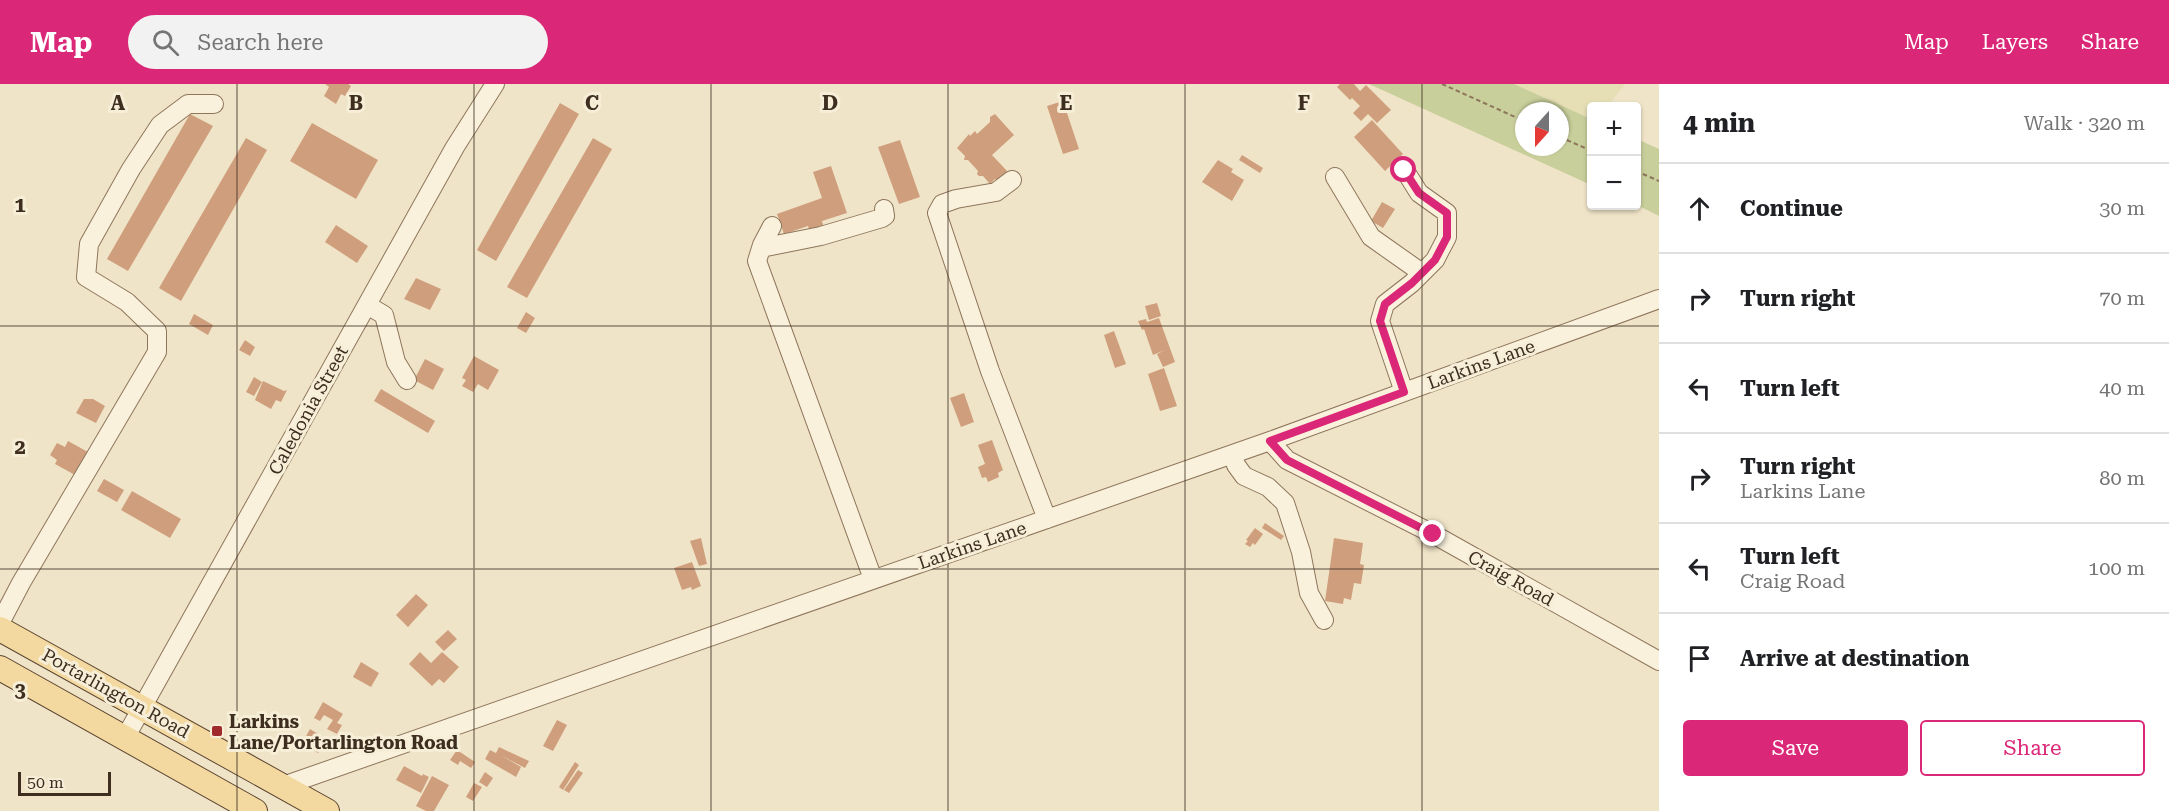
<!DOCTYPE html>
<html lang="en">
<head>
<meta charset="utf-8">
<style>
  body { margin:0; font-family:"Roboto Serif",serif; background:#f2f2f2; color:#202124 }
  .controls { position:absolute; right:18px; top:18px; display:grid; overflow:hidden; border-radius:6px; box-shadow:0 2px 4px #0004 }
  .controls button { width:54px; height:54px; display:grid; place-items:center; padding:0; border:0; border-bottom:2px solid #e0e0e0; background:#fff; color:#202124; font:30px sans-serif }
  .compass { position:absolute; left:1515px; top:18px; width:54px; height:54px; border-radius:50%; background:#fff; box-shadow:0 2px 4px #0004; rotate:201deg }
  .scale { position:absolute; left:18px; bottom:15px; width:93px; box-sizing:border-box; padding-left:6px; border:3px solid #3d2e20; border-top:0; font-size:16px; line-height:21px; white-space:nowrap; color:#3d2e20; -webkit-text-stroke:4px #f7eed8; paint-order:stroke }
  .stop { position:absolute; width:18px; height:18px; margin:-14px; border:4px solid #db2777; border-radius:50%; background:#fff }
  .stop.end { background:#db2777; border-color:#fff; box-shadow:0 2px 6px #0008 }
  .list { margin:0; padding:0; list-style:none }
  h2 { display:flex; justify-content:space-between; align-items:center; height:78px; margin:0; padding:0 24px; font-size:26px }
  h2 small { font-size:20px; font-weight:400; color:#757577 }
  .list li { display:grid; grid-template-columns:39px 1fr auto; gap:18px; align-items:center; box-sizing:border-box; height:90px; padding:0 24px; border-top:2px solid #e0e0e0 }
  .list b { display:block; font-size:22px; white-space:nowrap }
  .list p { margin:0; font-size:20px; white-space:nowrap; color:#757577 }
  .list em { font-size:20px; font-style:normal; color:#757577 }
  .actions { display:flex; gap:12px; padding:18px 24px }
  .actions a { flex:1; padding:14px 0; border:2px solid #db2777; border-radius:6px; text-align:center; font-size:21px; color:#db2777 }
  .actions .main { background:#db2777; color:#fff }
  .icon { flex:none; width:33px; height:33px; fill:none; stroke:currentColor; stroke-width:2; stroke-linecap:round; stroke-linejoin:round }
  .map { position:relative; flex:none; width:1659px; height:727px; overflow:hidden }
  header { display:flex; align-items:center; gap:36px; box-sizing:border-box; height:84px; padding:0 30px; background:#db2777; color:#fff }
  header strong { font-size:28px }
  nav { display:flex; gap:33px; margin-inline-start:auto; font-size:21px }
  .search { width:420px; height:54px; background:#f2f2f2; display:flex; align-items:center; gap:15px; box-sizing:border-box; padding:0 21px; border-radius:33px; color:#757577; font-size:22px }
  main { display:flex }
  aside { flex:1; background:#fff }
  .map>svg:first-child { display:block }
</style>
</head>
<body>
<header>
<strong>Map</strong>
<div class="search"><svg class="icon" aria-label="search" viewBox="0 0 24 24"><circle cx="10" cy="10" r="6"/><path d="M15 15l6 6"/></svg>Search here</div>
<nav><a>Map</a><a>Layers</a><a>Share</a></nav>
</header>
<main>
<div class="map">
<svg width="1659" height="727" viewBox="0 0 1659 727">
  <rect width="100%" height="100%" fill="#f0e4c8"/>
  <!-- farmland -->
  <path fill="#e6deb5" d="M1514,0h111l-17,22h-16l-1,13z"/>
  <!-- green -->
  <path fill="#c9cf9b" fill-rule="evenodd" d="M1369,0h145l77,35v66zM1524,27h36v36h-36z
    M1637,55l22,10v67l-22,-11z"/>
  <!-- building -->
  <path fill="#cf9f7d" d="M325,0h23l3,2 -6,10 -4,-2 -5,10 -12,-8 5,-9z
    M1340,0h14l6,7 6,-6 25,25 -14,13 -9,-9 -7,7 -8,-8 7,-7 -8,-8 -2,2 -13,-13z
    M1063,17l16,48 -16,5 -16,-48z
    M560,19l19,11 -83,147 -19,-11z
    M190,30l23,12 -85,145 -21,-12z
    M995,30l19,21 -22,20 16,17 -10,9 -3,-2 -5,5 -7,-8h-4l-2,-2 1,-3 -10,-11h-4l1,-4 -8,-8 12,-14 1,2 5,-5 2,3 13,-12v-5z
    M1372,36l31,34 -18,17 -31,-34z
    M312,39l66,37 -22,39 -66,-38z
    M246,54l21,12 -86,151 -22,-13z
    M593,54l19,11 -85,149 -20,-11z
    M900,56l20,57 -21,7 -21,-57z
    M1242,71l21,13 -3,5 -21,-13z
    M1218,76l15,9 -2,3 13,8 -12,21 -30,-19z
    M831,82l16,47 -25,8 3,10 -14,5 -3,-10 -24,8 -7,-20 45,-16 -9,-26z
    M1382,118l13,7 -12,19 -12,-7z
    M336,141l32,21 -11,17 -32,-21z
    M416,194l25,11 -11,21 -26,-11z
    M1157,219l4,13 -12,4 -4,-14z
    M526,228l9,6 -9,15 -9,-5z
    M194,230l19,11 -5,10 -19,-11z
    M1159,234l16,44 -12,5 -6,-13 8,-4 -12,5 -9,-26 -2,1 -4,-9 8,-2 1,3z
    M1114,247l12,33 -11,4 -11,-33z
    M245,256l10,7 -5,9 -11,-6z
    M474,272l25,14 -11,20 -10,-6 -5,8 -11,-6 4,-6 -4,-2z
    M425,275l19,10 -11,21 -19,-10z
    M1164,284l13,38 -17,5 -12,-37z
    M254,293l8,5 -8,14 -8,-4z
    M263,297l21,10 3,-1 -6,12 -5,-2 -5,9 -16,-9z
    M381,305l54,32 -7,12 -54,-32z
    M964,309l10,29 -13,5 -11,-29z
    M84,315h9l12,7 -9,17 -20,-10z
    M992,356l11,30 -5,3 1,4 -11,5 -2,-5 -4,1 -4,-11 7,-3 -7,-19z
    M68,357l20,11 -13,23 -20,-11 2,-4 -7,-5 7,-12 8,4z
    M104,395l20,11 -7,12 -20,-11z
    M132,407l49,28 -11,19 -49,-28z
    M1265,439l19,13 -3,4 -19,-12z
    M1255,444l8,6 -8,11 -2,-2 -3,4 -5,-3 3,-3 -2,-1z
    M701,454l6,26 -8,2 -9,-25z
    M1334,454l29,5 -3,21 4,1 -3,19 -7,-1 -3,17 -7,-2 -1,6 -18,-3z
    M692,478l9,24 -9,4 -1,-3 -9,3 -8,-22z
    M416,510l12,11 -20,22 -12,-12z
    M448,546l9,9 -13,12 -9,-9z
    M420,568l11,11 11,-11 17,15 -15,16 -5,-4 -7,7 -23,-22z
    M361,578l18,11 -8,14 -18,-10z
    M323,618l20,12 -6,9 5,2 -5,9 -10,-5 6,-9 -9,-5 -4,6 -6,-3z
    M557,636l10,5 -14,26 -10,-5z
    M310,645l16,10 -8,14 -8,-5 -2,4 -8,-5z
    M499,663l30,14 -4,7 -23,-12 19,11 -5,10 -31,-18 5,-9 6,3z
    M457,666l18,12 -4,6 -11,-7 -2,4 -8,-5z
    M575,678l4,3 -16,25 -4,-3z
    M404,682l18,10 1,-2 6,3 -8,16 -25,-13z
    M578,686l5,3 -14,20 -5,-3z
    M485,688l8,6 -6,9 -8,-5z
    M432,692l17,9 -15,26h-8l-10,-5z
    M474,699l8,4 -9,14 -7,-4z"/>
  <g fill="none" stroke-linecap="round" stroke-linejoin="round">
    <!-- minor casing -->
    <g stroke="#8d765c" stroke-width="20">
      <path id="minor" d="M1335,93l36,60 51,36
        M1012,96l-16,12 -40,7 -14,5 -5,9 53,158 57,148
        M772,142l-10,19 -5,16 116,318
        M761,164l60,-12 61,-18 3,-2 -1,-7
        M367,221l17,10 12,47 11,18
        M1404,308l-24,-71 5,-17 27,-21 23,-23 12,-23v-24l-28,-20 -15,-24
        M1270,357l17,19 146,74 226,127
        M1233,370l3,11 8,11 24,11 17,16 16,49 8,41 15,27
        M0,539l21,-40 136,-231v-21l-30,-29 -41,-25 3,-33 42,-75 29,-44 28,-21h26
        M125,654l330,-591 40,-63
        M283,702l987,-345 389,-142"/>
    </g>
    <!-- major casing -->
    <g stroke="#5b4430" stroke-width="26">
      <path id="major" d="M0,545l327,182
        M0,584l255,143"/>
    </g>
    <!-- path -->
    <path stroke="#8d765c" stroke-width="2" stroke-dasharray="4.5 3" stroke-linecap="butt" d="M1442,0l82,37
      M1560,53l32,14
      M1636,87l23,10"/>
    <!-- minor -->
    <use href="#minor" stroke="#faf1dc" stroke-width="18"/>
    <!-- major -->
    <use href="#major" stroke="#f3d9a0" stroke-width="24"/>
  </g>
  <g fill="none" stroke-linecap="round" stroke-linejoin="round">
    <!-- route -->
    <path stroke="#db2777" stroke-width="8" d="M1404,86l15,23 28,20v24l-12,23 -23,23 -27,21 -5,17 24,71 -134,49 17,19 146,74"/>
  </g>
  <!-- grid -->
  <path fill="none" stroke="#3d2e20" stroke-width="1.5" stroke-opacity="0.55" d="M237,0v727M474,0v727M711,0v727M948,0v727M1185,0v727M1422,0v727M0,242h1659M0,485h1659"/>
  <!-- markers -->
  <rect fill="#9e2a2b" stroke="#f7eed8" stroke-width="2" x="211" y="641" width="12" height="12" rx="3"/>
  <g text-anchor="middle" dominant-baseline="central" stroke-width="6" stroke-linejoin="round" paint-order="stroke">
    <!-- street labels -->
    <g font-size="18" fill="#3d2e20" stroke="#f7eed8">
      <text transform="translate(1481 280) rotate(-20)">Larkins Lane</text>
      <text transform="translate(308 326) rotate(-61)">Caledonia Street</text>
      <text transform="translate(972 461) rotate(-19)">Larkins Lane</text>
      <text transform="translate(1511 494) rotate(29)">Craig Road</text>
      <text transform="translate(116 609) rotate(29)">Portarlington Road</text>
    </g>
    <!-- poi labels -->
    <g font-size="18" font-weight="bold" fill="#3d2e20" stroke="#f7eed8" text-anchor="start">
      <text x="229" y="637">Larkins<tspan x="229" dy="21">Lane/Portarlington Road</tspan></text>
    </g>
  </g>
  <g font-size="20" text-anchor="middle" font-weight="bold" fill="#3d2e20" stroke="#f7eed8" stroke-width="6" stroke-linejoin="round" paint-order="stroke">
    <text x="118" y="26">A</text>
    <text x="356" y="26">B</text>
    <text x="592" y="26">C</text>
    <text x="830" y="26">D</text>
    <text x="1066" y="26">E</text>
    <text x="1304" y="26">F</text>
    <text x="20" y="128">1</text>
    <text x="20" y="370">2</text>
    <text x="20" y="613">3</text>
  </g>
</svg>
<div class="controls">
<button>+</button>
<button>−</button>
</div>
<svg class="compass" viewBox="-18 -18 36 36"><path d="M0-13l5 13h-10z" fill="#e53935"/><path d="M0 13l5-13h-10z" fill="#757577"/></svg>
<div class="scale">50 m</div>
<div class="stop" style="left:1404px;top:86px"></div>
<div class="stop end" style="left:1433px;top:450px"></div>
</div>
<aside>
<h2>4 min<small>Walk · 320 m</small></h2>
<ul class="list">
<li><svg class="icon" aria-label="ahead" viewBox="0 0 24 24"><path d="M12 20V5M6 11l6-6 6 6"/></svg><div><b>Continue</b></div><em>30 m</em></li>
<li><svg class="icon" aria-label="right" viewBox="0 0 24 24"><path d="M7 20v-9h11M14 6l5 5-5 5"/></svg><div><b>Turn right</b></div><em>70 m</em></li>
<li><svg class="icon" aria-label="left" viewBox="0 0 24 24"><path d="M17 20v-9H6M10 6l-5 5 5 5"/></svg><div><b>Turn left</b></div><em>40 m</em></li>
<li><svg class="icon" aria-label="right" viewBox="0 0 24 24"><path d="M7 20v-9h11M14 6l5 5-5 5"/></svg><div><b>Turn right</b><p>Larkins Lane</p></div><em>80 m</em></li>
<li><svg class="icon" aria-label="left" viewBox="0 0 24 24"><path d="M17 20v-9H6M10 6l-5 5 5 5"/></svg><div><b>Turn left</b><p>Craig Road</p></div><em>100 m</em></li>
<li><svg class="icon" aria-label="arrive" viewBox="0 0 24 24"><path d="M6 21V4h12l-3 4 3 4H6"/></svg><div><b>Arrive at destination</b></div></li>
</ul>
<div class="actions"><a class="main">Save</a><a>Share</a></div>
</aside>
</main>
</body>
</html>
